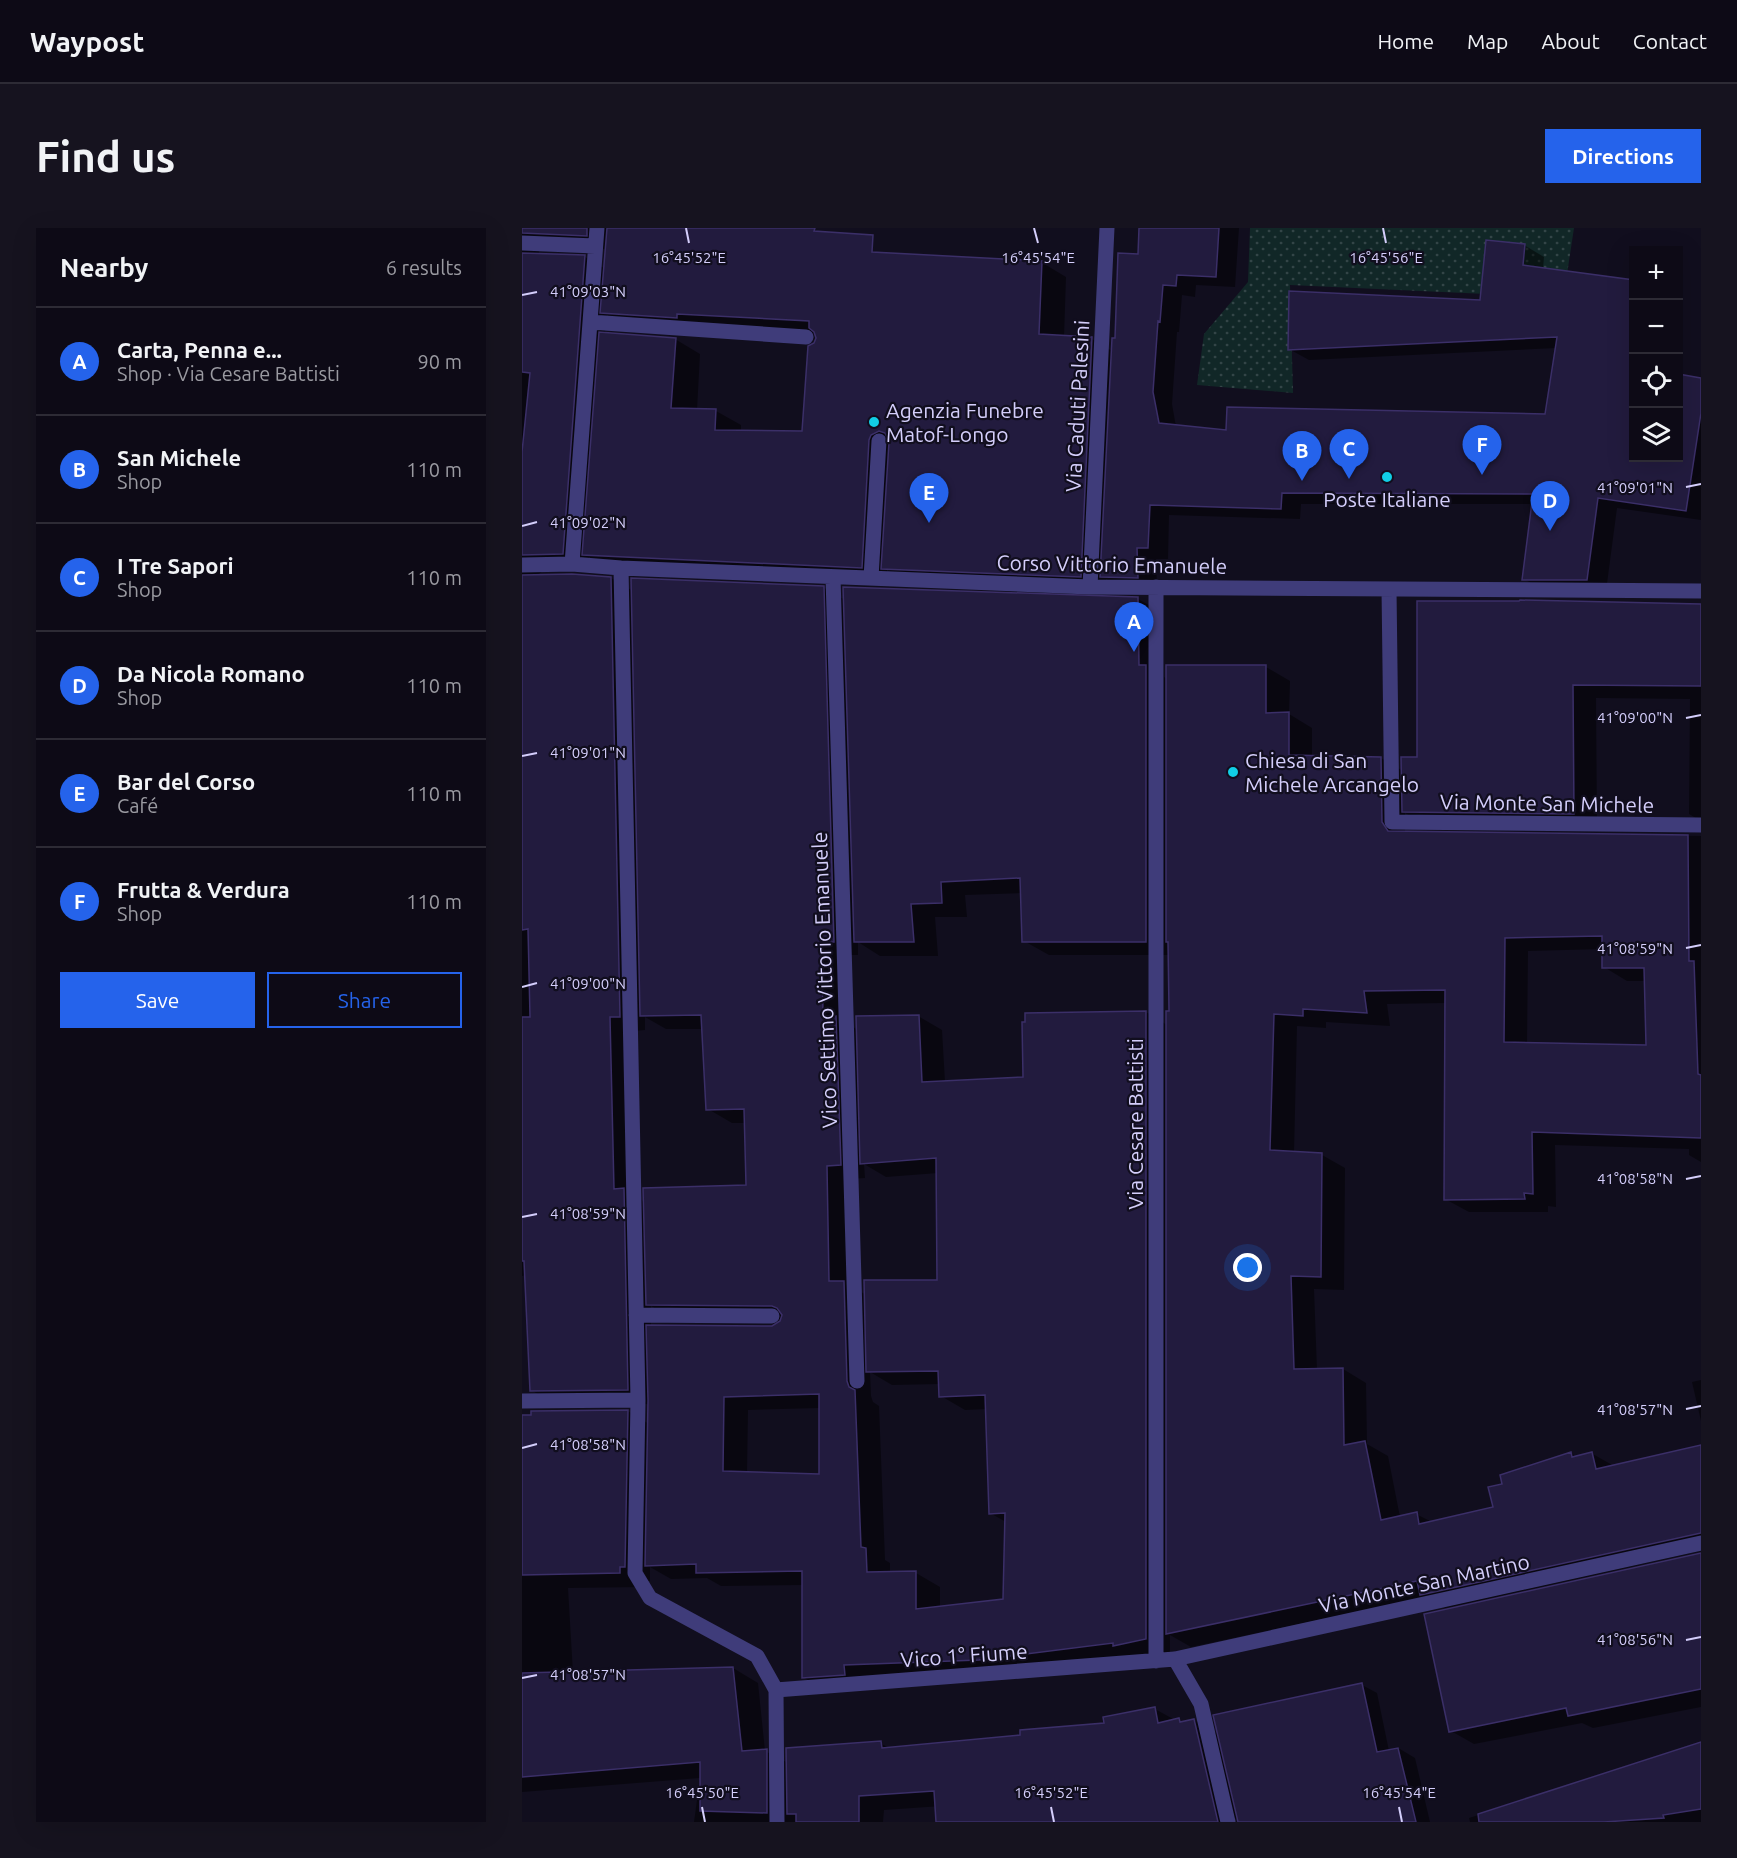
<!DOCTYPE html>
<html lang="en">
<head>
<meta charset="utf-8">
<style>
  body { margin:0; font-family:Ubuntu,sans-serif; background:#16131f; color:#f1f3f6 }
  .controls { position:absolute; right:18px; top:18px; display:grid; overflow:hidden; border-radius:0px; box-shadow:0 6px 24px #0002 }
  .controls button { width:54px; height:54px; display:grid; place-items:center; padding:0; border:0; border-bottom:2px solid #2d2b35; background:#0d0a16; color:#f1f3f6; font:30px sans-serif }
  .you { position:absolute; left:726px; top:1040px; width:21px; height:21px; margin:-15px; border:4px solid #fff; border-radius:50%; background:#1a73e8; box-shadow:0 0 0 9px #1a73e833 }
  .badge { display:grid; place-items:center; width:39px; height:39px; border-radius:50%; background:#2563eb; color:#fff; font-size:20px; font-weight:700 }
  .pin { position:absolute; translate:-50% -50px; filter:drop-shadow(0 2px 3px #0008) }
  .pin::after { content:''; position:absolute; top:32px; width:21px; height:18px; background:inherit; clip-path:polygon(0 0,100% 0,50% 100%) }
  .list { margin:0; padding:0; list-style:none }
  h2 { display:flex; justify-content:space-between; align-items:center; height:78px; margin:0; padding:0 24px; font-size:26px }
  h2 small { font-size:20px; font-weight:400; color:#9a9aa1 }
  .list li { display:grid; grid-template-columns:39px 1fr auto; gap:18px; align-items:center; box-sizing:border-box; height:108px; padding:0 24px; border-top:2px solid #2d2b35 }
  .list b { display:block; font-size:22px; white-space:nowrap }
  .list p { margin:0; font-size:20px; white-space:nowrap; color:#9a9aa1 }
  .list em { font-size:20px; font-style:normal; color:#9a9aa1 }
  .actions { display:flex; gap:12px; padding:18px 24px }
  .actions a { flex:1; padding:14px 0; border:2px solid #2563eb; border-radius:0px; text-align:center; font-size:21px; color:#2563eb }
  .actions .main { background:#2563eb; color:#fff }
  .icon { flex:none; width:33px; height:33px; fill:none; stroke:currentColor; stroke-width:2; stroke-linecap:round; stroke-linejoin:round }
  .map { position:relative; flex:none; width:1179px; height:1594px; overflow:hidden; border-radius:0px }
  header { display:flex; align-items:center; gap:36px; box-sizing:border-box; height:84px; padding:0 30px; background:#0d0a16; border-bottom:2px solid #2d2b35 }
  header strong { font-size:28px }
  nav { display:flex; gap:33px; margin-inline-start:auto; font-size:21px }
  .intro { display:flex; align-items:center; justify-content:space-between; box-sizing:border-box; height:144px; padding:0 36px }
  h1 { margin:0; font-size:42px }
  .button { padding:15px 27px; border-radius:0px; background:#2563eb; color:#fff; font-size:21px; font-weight:700 }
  main { display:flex; gap:36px; padding:0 36px }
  aside { flex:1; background:#0d0a16; border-radius:0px; box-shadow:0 6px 24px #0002 }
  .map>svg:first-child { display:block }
</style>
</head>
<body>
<header>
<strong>Waypost</strong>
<nav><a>Home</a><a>Map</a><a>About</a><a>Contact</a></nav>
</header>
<div class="intro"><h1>Find us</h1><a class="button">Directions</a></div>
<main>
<aside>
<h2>Nearby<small>6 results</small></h2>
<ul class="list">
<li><span class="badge">A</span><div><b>Carta, Penna e...</b><p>Shop · Via Cesare Battisti</p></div><em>90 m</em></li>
<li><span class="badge">B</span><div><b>San Michele</b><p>Shop</p></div><em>110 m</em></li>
<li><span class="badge">C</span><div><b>I Tre Sapori</b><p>Shop</p></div><em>110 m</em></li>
<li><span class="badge">D</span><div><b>Da Nicola Romano</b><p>Shop</p></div><em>110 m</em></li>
<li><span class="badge">E</span><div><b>Bar del Corso</b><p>Café</p></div><em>110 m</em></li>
<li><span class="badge">F</span><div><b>Frutta &amp; Verdura</b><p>Shop</p></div><em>110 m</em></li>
</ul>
<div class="actions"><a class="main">Save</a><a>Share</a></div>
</aside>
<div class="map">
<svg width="1179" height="1594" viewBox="0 0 1179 1594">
  <defs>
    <pattern id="grass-dots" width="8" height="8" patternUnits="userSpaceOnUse" patternTransform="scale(1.5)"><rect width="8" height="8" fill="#112727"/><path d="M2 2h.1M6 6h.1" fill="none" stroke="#334547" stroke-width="1.8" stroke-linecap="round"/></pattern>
  </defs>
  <rect width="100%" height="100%" fill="#110e1e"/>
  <!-- grass -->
  <path fill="url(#grass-dots)" d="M728,0h324l-10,66 -56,1 -218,-10 3,108 -96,-8 7,-51 44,-52z"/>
  <!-- shadow -->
  <path fill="#0007" fill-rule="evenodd" d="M0,0h232v19l287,15 25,15 -2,60 28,2 20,12 27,-96 1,-27h99l-4,59 -39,-2 -1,12 -13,-2 -3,37h-2l-5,72 4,23 51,4 319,-15 11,-68 -248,12 -20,-11 193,-47 42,-57 20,12 -1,12 91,189h44l23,-79v141l-84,-12 -11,83 -63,-1 -19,-11 10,-75h-233l-1,15 -131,-4 -1,44h-12l1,29h-36l-15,-9 -1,11 -197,-8 -21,-12v12l-278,-13 -20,-12 -1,11 -41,1 -12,7 76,2 22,13 190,-4 22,13 293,-1 25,14 1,64 3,2v-13l99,1 24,14 -1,33 23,14v29l69,1 22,13 15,-12v-157l283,46v173l-12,-7 1,-115 -94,-1 1,129 -170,-2 -22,-12v19l296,4v326l-12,-7v-6l-134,-4 1,62 -8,-1v6h-79l-24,-13 1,-196 -59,1 3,22 -64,-4v6l-29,-2 -3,127 28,2 23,13 -1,122 -30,-1 3,81 26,-1 23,14 1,61 21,12 12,61 16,-3 16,8 62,-14 10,-23 67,-32 6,4 14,-4 23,13 87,-20v105l-256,57 -18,-11 -236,50 -21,-12v17l-343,39 -24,-14v-92l-82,1 -14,-8 -36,1 -21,-12v14h-6l1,6 -77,1 5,85 160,-5 25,15 7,68 23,12 92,-20 11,6 131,-12 84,-12 49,-16 20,11h4l5,2 10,-2 26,15 142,-50 15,8 12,58 11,-2 15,9 15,64h-108l-84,-4 -16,4h-188l-4,-22 -146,10 -1,12h-189l6,-44 -178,14v-376l106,-5 21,13v-20l-93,1 -25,-15 -5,-115 -4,1zM26,19l59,2 -2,20 -20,-12 -46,-2v-4zM85,87l20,12h75l114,7 -13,98h-62v-7l-25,-14 -19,-1 3,-56 -25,-15 -70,-5zM500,665l2,48 25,14h121v57l-3,13 -21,-13 -121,66 -80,4 -3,-52 -24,-14 -60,14 -12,-7v-68h12v-13l22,14h58l-3,-39h32l-2,-22zM1082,721v18l23,14h19l1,65 -120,-2 1,-93zM123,789l21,12h37l5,80 24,14h14l2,64 -103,15 -7,-4 -4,-167 11,-1zM342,936l22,13 52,-4 1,108 -73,14 -13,-8 -3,-108 15,-1zM129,1078l21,12 110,1 -10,8 -121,-1zM348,1144l22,13 48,-1 1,12 24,14 22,-1 3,104 16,9 -2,79 -64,7v-21l-24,-14h-26v-10l-5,-3 -6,-154 -6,-4 -2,-6zM298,1180l1,67 -74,-2 1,-63z
    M1179,1152v41l-9,-39z
    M1179,1327v152l-108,21 -11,-5 -108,21 -23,-13z
    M1179,1516v78h-231l-1,-4z"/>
  <!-- building -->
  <path fill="#221b3e" stroke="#3b2f68" stroke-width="1.5" fill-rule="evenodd" d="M0,0h65v8l-65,-3z
    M85,0h208l-1,3 59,4 -1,17 170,9 -3,73 53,3 -11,240 -200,-8 8,-127 -4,-9 -6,-2 -8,4 -2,5 -7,128 -280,-13 17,-223 77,6 -5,70 45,1 -1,21 87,1 6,-85 6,-3 2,-5 -2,-6 -5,-4v-7l-132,-7v4l-77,-5z
    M617,0h80l-3,49 -39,-2 -1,11 -13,-1 -3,37 -2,-1 -5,71 6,31 67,7 1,-23 318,7 12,-77 -269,13 1,-59 191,9 6,-60 39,4 -2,21 111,15v178h44v-84l23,4v35l-15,98 -88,-13 -11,82h-65l11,-86 -251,-1 -1,16 -131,-4 -2,43h-11l1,30 -38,-1 12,-239h3l3,-85 20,1z
    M0,25l63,2 -22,299 -41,1v-103l8,-79 -8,-1z
    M50,346l39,3 9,440h-10l4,172 10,-1 4,202 -98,1 -6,-130h-2v-244h8l-2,-88 -6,1v-355z
    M109,350l193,8 10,356h-12l1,74h13l5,149 -14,1 2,115h15l3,100 2,6 6,3 6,157 5,1 1,24 49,-1v38l87,-10 2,-86 -16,1 -4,-119 -46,2 -1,-26 -72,1 -2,-92h73l-1,-122 -76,6 -4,-148 63,-1 3,67 101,-5 -1,-55h3v-9l121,-2v628l-33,7v-3l-134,17 -135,5 1,10 -43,3v-107l-106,2v-9l-51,2 3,-166 -2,-75 126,1 8,-5 2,-6 -5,-7 -5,-2 -126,-1 -3,-117 103,-3 -2,-76 -38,1 -5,-95 -61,1zM297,1166v80l-96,-3 1,-74z
    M321,359l295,10 1,68h7v277h-124l-2,-64 -79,4 1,21 -31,1 3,38h-60z
    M998,372l181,4v82l-128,-1 1,129 -172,-2 -1,-55h16v-156h102z
    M644,437h100v48l23,-1v43l92,2 1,65 6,9 300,4 1,126h5l4,113 3,1v63l-169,-6 1,62 -9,-1 1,6 -81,1 1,-210 -81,1 3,22 -64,-4v7l-29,-2 -4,136 52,3 -1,124 -30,-1 3,93 49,-1 1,77 21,-4 16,79 36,-8 2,12 74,-17 -5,-20 14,-3 -2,-9 71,-23 1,5 20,-5 4,17 105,-24v88l-281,62 -3,-14 -251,53v-623h3l-1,-69h-2zM1080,708v32h42l2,77 -142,-3 1,-104z
    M106,1182l-3,157h-5v6l-98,2v-160h9v-4z
    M1179,1325v136l-133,27 -2,-8 -117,24 -25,-118z
    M211,1439l9,84 25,-2v64l-67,-2v-49l-178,15v-104z
    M840,1455l15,69 21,-4 18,74h-178l-25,-107z
    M633,1479l3,16 21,-5 1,4 14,-3 24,103h-282l-2,-31 -75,5v26h-63v-8h-9l-1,-66 95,-7 1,7 138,-13v-5l84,-7 -1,-6z
    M1179,1514v67l-38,6 1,3 -60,4h-125l-1,-8z"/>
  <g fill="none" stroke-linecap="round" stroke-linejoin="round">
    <!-- minor -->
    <path stroke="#3f3c7a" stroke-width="15" d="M0,15l73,3
      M68,94l216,15
      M50,336l25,-336
      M0,337l50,-1 49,4 469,19 611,4
      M99,340l17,832 -3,173 15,25 107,58 19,34 1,132
      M311,349l24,804
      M349,350l8,-137
      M568,359l17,-359
      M634,359v1074
      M867,361l3,233 309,3
      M114,1087l136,1
      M0,1173l116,-1
      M653,1431l26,45 27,118
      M254,1462l399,-31 526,-116"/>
  </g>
  <!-- ticks -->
  <path fill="none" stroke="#d4cefb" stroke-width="2" d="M164,0l3,15M512,0l4,15M861,0l3,15M0,67l15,-3M1164,259l15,-3M0,298l15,-4M1164,490l15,-3M0,528l15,-3M1164,720l15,-3M0,759l15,-4M1164,951l15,-3M0,989l15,-3M1164,1181l15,-3M0,1220l15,-4M1164,1412l15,-3M0,1450l15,-3M180,1579l3,15M529,1579l3,15M877,1579l3,15"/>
  <!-- markers -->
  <g fill="#11cee5" stroke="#110e1e" stroke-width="2">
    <circle cx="352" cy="194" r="6"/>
    <circle cx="865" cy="249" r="6"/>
    <circle cx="711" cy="544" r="6"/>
  </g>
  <g text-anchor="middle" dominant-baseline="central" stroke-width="4.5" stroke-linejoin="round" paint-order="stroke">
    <!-- street labels -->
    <g font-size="21" fill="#d4cefb" stroke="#110e1e">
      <text transform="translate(555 178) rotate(-87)">Via Caduti Palesini</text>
      <text transform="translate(590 336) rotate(1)">Corso Vittorio Emanuele</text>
      <text transform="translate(1025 575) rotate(1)">Via Monte San Michele</text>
      <text transform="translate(302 752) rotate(-92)">Vico Settimo Vittorio Emanuele</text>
      <text transform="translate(613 896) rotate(-90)">Via Cesare Battisti</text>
      <text transform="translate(902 1355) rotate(-12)">Via Monte San Martino</text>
      <text transform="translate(442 1427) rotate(-4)">Vico 1° Fiume</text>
    </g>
    <!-- poi labels -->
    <g font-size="21" fill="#d4cefb" stroke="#110e1e" text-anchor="start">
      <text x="364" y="182">Agenzia Funebre<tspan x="364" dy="24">Matof-Longo</tspan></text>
      <text x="865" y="271" text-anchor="middle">Poste Italiane</text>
      <text x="723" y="532">Chiesa di San<tspan x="723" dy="24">Michele Arcangelo</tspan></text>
    </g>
  </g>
  <g font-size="15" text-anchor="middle" fill="#d4cefb" stroke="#110e1e" stroke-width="4.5" stroke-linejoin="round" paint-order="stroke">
    <text x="167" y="35">16°45'52"E</text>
    <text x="516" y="35">16°45'54"E</text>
    <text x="864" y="35">16°45'56"E</text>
    <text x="66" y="69">41°09'03"N</text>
    <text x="1113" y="265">41°09'01"N</text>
    <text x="66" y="300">41°09'02"N</text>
    <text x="1113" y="495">41°09'00"N</text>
    <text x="66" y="530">41°09'01"N</text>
    <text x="1113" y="726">41°08'59"N</text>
    <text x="66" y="761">41°09'00"N</text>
    <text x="1113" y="956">41°08'58"N</text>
    <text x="66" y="991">41°08'59"N</text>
    <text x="1113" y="1187">41°08'57"N</text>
    <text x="66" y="1222">41°08'58"N</text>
    <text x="1113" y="1417">41°08'56"N</text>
    <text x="66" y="1452">41°08'57"N</text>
    <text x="180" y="1570">16°45'50"E</text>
    <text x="529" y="1570">16°45'52"E</text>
    <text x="877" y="1570">16°45'54"E</text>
  </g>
</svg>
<div class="controls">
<button>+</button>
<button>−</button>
<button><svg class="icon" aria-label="locate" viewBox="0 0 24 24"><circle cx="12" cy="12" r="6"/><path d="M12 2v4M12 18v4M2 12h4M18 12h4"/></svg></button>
<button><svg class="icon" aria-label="layers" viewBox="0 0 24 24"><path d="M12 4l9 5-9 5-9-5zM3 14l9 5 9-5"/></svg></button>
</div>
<div class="you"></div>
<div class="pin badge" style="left:612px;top:424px">A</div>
<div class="pin badge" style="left:780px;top:253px">B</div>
<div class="pin badge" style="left:827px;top:251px">C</div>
<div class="pin badge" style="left:1028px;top:303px">D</div>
<div class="pin badge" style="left:407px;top:295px">E</div>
<div class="pin badge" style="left:960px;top:247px">F</div>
</div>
</main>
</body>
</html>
